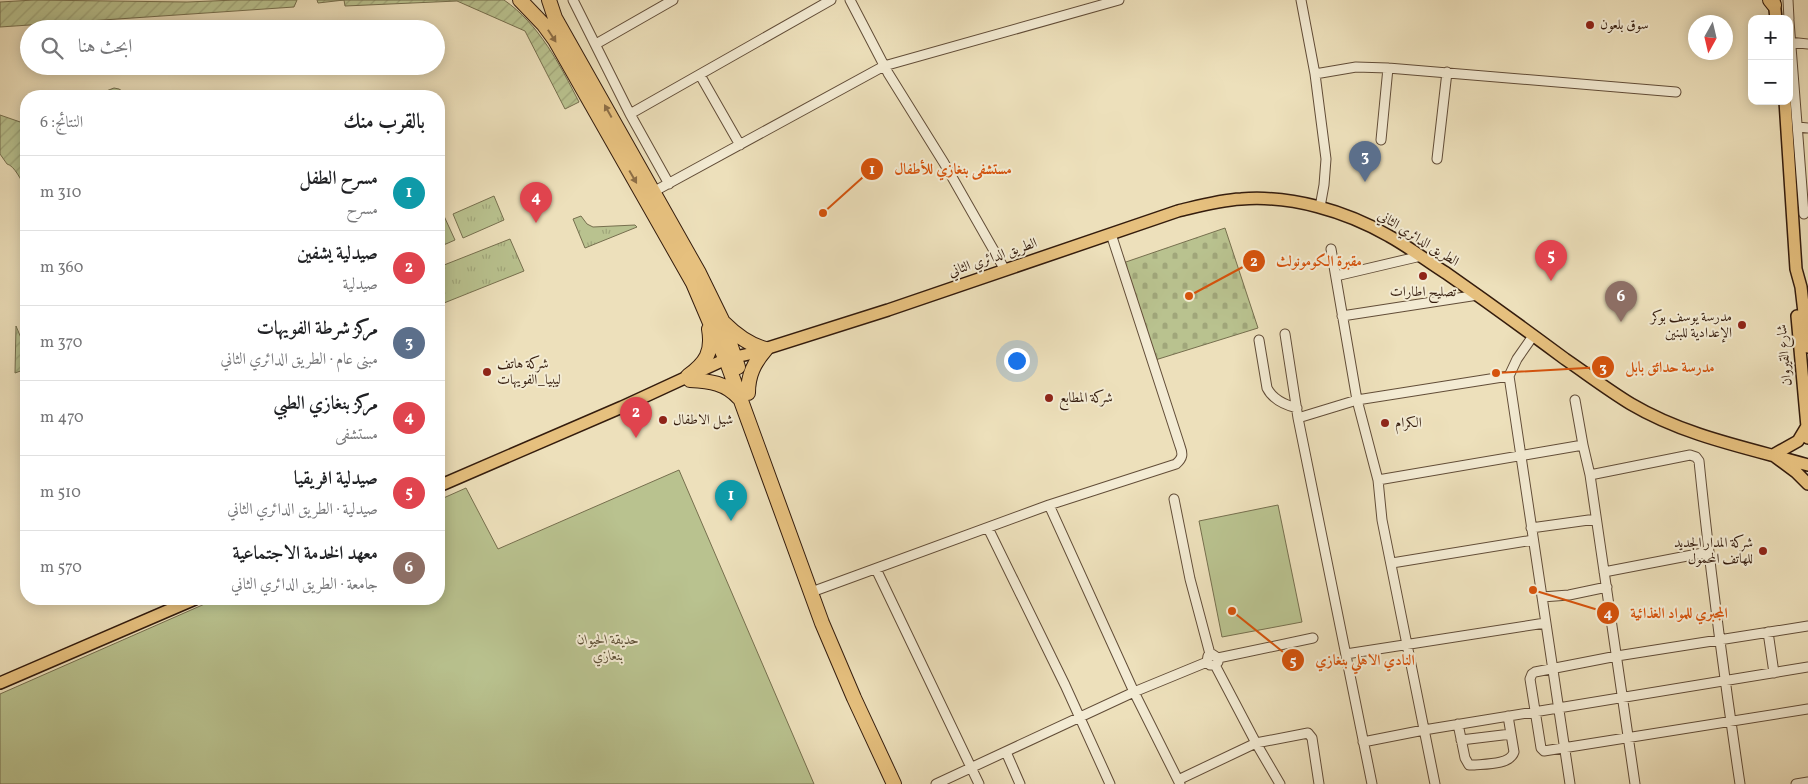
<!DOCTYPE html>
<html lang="ar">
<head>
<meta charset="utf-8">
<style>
  body { margin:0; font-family:Vollkorn,Amiri,serif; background:#f6f6f6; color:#202124; direction:rtl }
  .controls { position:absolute; right:15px; top:15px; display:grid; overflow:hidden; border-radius:10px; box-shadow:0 2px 12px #0003 }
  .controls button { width:45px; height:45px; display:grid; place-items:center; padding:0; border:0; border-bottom:1px solid #e0e0e0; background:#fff; color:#202124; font:25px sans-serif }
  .compass { position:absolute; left:1688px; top:15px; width:45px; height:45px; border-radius:50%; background:#fff; box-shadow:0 2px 12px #0003; rotate:188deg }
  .you { position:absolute; left:1016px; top:360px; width:18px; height:18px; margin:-12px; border:4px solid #fff; border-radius:50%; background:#1a73e8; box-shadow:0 0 0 8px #1a73e833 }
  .badge { display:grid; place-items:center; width:32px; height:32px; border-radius:50%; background:#8f2418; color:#fff; font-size:16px; font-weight:700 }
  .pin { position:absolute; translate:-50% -41px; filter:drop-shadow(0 1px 2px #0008) }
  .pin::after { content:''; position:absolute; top:26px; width:18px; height:15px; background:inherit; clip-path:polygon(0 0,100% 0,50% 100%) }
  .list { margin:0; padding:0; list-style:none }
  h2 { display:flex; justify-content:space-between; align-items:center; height:65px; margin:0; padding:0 20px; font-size:21px }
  h2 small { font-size:16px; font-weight:400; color:#757577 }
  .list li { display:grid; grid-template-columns:32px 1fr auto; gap:15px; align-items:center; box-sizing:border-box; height:75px; padding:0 20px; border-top:1px solid #e0e0e0 }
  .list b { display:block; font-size:19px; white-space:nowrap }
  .list p { margin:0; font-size:16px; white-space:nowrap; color:#757577 }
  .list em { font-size:16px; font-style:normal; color:#757577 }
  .icon { flex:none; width:28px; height:28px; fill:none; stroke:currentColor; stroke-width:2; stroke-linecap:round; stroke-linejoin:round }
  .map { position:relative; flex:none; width:1808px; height:784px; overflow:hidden; direction:ltr }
  .search { position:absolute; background:#fff; box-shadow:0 2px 12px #0003; left:20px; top:20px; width:425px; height:55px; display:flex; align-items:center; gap:12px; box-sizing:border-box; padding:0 18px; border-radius:28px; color:#757577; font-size:19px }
  .panel { position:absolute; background:#fff; box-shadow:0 2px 12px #0003; left:20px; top:90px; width:425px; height:515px; border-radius:20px; direction:rtl }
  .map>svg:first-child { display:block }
</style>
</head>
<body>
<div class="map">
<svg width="1808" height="784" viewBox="0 0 1808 784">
  <defs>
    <pattern id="grass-tufts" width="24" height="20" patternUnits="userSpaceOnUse" patternTransform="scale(1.25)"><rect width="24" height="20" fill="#b9c28f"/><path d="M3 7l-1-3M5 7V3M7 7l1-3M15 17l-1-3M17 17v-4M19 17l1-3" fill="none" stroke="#a0a67a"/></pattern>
    <pattern id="cemetery-stones" width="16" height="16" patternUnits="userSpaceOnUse" patternTransform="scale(1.25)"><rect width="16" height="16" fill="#b9c28f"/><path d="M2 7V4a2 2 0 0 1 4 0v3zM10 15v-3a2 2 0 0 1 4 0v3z" fill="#a0a67a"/></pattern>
    <pattern id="garden-furrows" width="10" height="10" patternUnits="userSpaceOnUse" patternTransform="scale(1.25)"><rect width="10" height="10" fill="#b9c28f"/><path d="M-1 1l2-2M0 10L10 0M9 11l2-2" fill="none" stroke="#a0a67a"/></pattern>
  </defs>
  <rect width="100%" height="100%" fill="#ede0bb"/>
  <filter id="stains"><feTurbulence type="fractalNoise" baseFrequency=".004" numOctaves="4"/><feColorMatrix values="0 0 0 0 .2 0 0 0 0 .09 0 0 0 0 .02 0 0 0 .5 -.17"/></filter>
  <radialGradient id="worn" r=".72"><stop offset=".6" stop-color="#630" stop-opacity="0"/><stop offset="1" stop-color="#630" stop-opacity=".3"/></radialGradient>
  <!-- grass -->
  <path fill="url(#grass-tufts)" stroke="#766f4e" d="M494,196l10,24 -41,18 -10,-24z
    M444,216l11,24 -16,7v-29z
    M581,216l6,8 6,3 42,-2 2,2 -52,21 -12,-29z
    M510,239l14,32 -85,34v-38z"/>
  <!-- cemetery -->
  <path fill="url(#cemetery-stones)" stroke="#766f4e" d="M1225,228l33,100 -106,33 -32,-97z"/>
  <!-- park -->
  <path fill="#b9c28f" stroke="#766f4e" d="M679,470l135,314h-814v-90l216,-95h223v-99l27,-12 32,61z
    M1278,505l24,117 -80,15 -23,-116z"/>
  <!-- garden -->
  <path fill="url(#garden-furrows)" stroke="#766f4e" d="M34,0l153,2 49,-2h61l-3,7 -294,20v-25z
    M317,0h187c35,24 56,65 75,102l-14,7 -40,-78 -68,-30 -112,5 -1,-6 -26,3z
    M114,88l5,1 6,4 -7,3h-25z
    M0,115l26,9v64c-5,-7 -11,-22 -19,-24l-7,-10z
    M16,326l8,19 2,-1v25l-11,4z"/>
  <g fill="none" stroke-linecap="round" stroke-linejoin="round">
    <!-- minor casing -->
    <g stroke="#624d38" stroke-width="11">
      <path id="minor" d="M573,0l57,114 39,70
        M850,0l38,73 56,90 61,107
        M1301,0l14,74 11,85 -2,26 -4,22
        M1788,0l1,19
        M1789,21l15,193
        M1789,42l19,2
        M596,44l77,-44
        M1315,74l41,-7 32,1 288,24
        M700,75l40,70
        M630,114l201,-114
        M1798,127l10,1
        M1381,140l7,-72
        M1437,159l10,-87
        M653,192l231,-126 235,-66
        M1331,249l26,151 21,80 4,40 53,264
        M1336,276l85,-20
        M1342,316l136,-21
        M1285,334l13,84 59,-18 152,-24
        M1533,336l-16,23 -8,17 61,408
        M1259,340l8,48c6,12 18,17 30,20
        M1575,400l8,45
        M1298,418l74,366
        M1590,475l100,-20 6,2 3,4c11,108 25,216 41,323
        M1378,480l205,-35 7,30 45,309
        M1174,499l16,80 20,75
        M1049,505l85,187 46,92
        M988,528l77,157 45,99
        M1531,528l65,-9
        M1392,563l141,-23
        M876,569l103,215
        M1604,572l104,-20
        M817,590l232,-85 127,-41c7,-6 7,-10 4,-18l-69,-212
        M1542,597l27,-2 38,-8
        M1808,626l-191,30 -82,16 -3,2 -2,5 11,69 3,3 264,-42
        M1768,632l6,41
        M1346,654l199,-31
        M1218,658v4l-3,3h-5l-3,-3 1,-6 4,-2 6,4 95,-20
        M1215,665l41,78 24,41
        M1458,724l7,34 4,7h5c11,-1 36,0 40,-13l-6,-36
        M1461,740l50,-6
        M1363,742l61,-12 384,-63
        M1006,752l14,32
        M1178,780l78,-37 52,-10 4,5 7,46
        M936,784l198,-92 73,-30
        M1796,784l12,-2"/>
    </g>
    <!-- major casing -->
    <g stroke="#341c0d" stroke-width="14">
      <path id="major" d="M1774,0l2,19
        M1785,101l11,168 5,18 7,60
        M1797,316l11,122
        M1807,426l-9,15 -25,14 23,17 12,12
        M439,486l183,-79 104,-48 23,-5 139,-44 290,-99c21,-5 42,-11 63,-12 50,-4 105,12 148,37 20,11 38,25 57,37 40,28 80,57 119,86 22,15 43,31 66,45 54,32 117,44 177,61
        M0,683l195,-84"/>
    </g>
    <!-- highway casing -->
    <g stroke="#341c0d" stroke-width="16">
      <path id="highway" d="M520,0l24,25 11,15 138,243 35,82 94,258 32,75 40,86
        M549,0l6,18 144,255 23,47 16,47
        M1770,0l4,5
        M724,323c12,12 25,22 42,26 -12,14 -18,26 -18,44
        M688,376c18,-13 25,-24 21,-47
        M690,380c20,1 36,3 49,18"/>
    </g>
    <!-- minor -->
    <use href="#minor" stroke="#f3ebd3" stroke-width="9"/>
    <!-- major -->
    <use href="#major" stroke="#e6c07e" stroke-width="11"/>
    <!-- highway -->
    <use href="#highway" stroke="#e6c07e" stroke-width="14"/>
  </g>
  <!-- one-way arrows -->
  <defs><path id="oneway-solid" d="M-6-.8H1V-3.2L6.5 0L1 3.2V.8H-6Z" transform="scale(1.25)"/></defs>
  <g fill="#8d6e46">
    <use href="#oneway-solid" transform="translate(552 36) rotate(57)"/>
    <use href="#oneway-solid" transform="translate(608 111) rotate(-119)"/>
    <use href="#oneway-solid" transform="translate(633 177) rotate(60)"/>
  </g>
  <!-- markers -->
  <g fill="#8f2418" stroke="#f3ebd3" stroke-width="2">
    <circle cx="1590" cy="25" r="5"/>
    <circle cx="1423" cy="276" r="5"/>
    <circle cx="1742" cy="325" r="5"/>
    <circle cx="487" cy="372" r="5"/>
    <circle cx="1049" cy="398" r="5"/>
    <circle cx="663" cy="420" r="5"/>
    <circle cx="1385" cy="423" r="5"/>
    <circle cx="1763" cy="551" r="5"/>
  </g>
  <g text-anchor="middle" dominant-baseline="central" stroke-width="4" stroke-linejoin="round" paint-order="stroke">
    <!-- poi labels -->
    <g font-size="14" fill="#341c0d" stroke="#f3ebd3" text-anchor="start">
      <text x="1600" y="25">سوق بلعون</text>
      <text x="1423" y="292" text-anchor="middle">تصليح اطارات</text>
      <text x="1732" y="317" text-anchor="end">مدرسة يوسف بوكر<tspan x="1732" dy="16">الإعدادية للبنين</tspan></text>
      <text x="497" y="364">شركة هاتف<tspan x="497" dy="16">ليبيا_الفويهات</tspan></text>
      <text x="1059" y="398">شركة المطابع</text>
      <text x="673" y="420">شيل الاطفال</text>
      <text x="1395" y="423">الكرام</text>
      <text x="1753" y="543" text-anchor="end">شركة المدار الجديد<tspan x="1753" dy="16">للهاتف المحمول</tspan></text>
    </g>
    <!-- street labels -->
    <g font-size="14" fill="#341c0d" stroke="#f3ebd3">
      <text transform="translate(1418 239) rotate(32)">الطريق الدائري الثاني</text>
      <text transform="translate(993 258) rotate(-19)">الطريق الدائري الثاني</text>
      <text transform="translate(1785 355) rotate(-95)">شارع القيروان</text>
    </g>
    <!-- park labels -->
    <g font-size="14" font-style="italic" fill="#5c4e34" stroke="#f3ebd3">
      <text x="608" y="640">حديقة الحيوان<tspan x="608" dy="16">بنغازي</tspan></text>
    </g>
  </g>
  <!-- callouts -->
  <path fill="none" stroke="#d6530c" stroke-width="2" d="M823 213L872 169M1189 296L1254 261M1496 373L1603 367M1533 590L1608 613M1232 611L1293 660"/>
  <g fill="#d6530c" stroke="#f3ebd3" stroke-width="2">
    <circle cx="823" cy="213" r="5"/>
    <circle cx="1189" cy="296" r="5"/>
    <circle cx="1496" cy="373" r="5"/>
    <circle cx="1533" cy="590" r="5"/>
    <circle cx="1232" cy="611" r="5"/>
    <circle cx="872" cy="169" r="12"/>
    <circle cx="1254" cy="261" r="12"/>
    <circle cx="1603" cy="367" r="12"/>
    <circle cx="1608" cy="613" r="12"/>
    <circle cx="1293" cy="660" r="12"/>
  </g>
  <g font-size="15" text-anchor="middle" font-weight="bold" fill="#fff">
    <text x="872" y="174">1</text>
    <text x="1254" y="266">2</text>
    <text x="1603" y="372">3</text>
    <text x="1608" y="618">4</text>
    <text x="1293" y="665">5</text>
  </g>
  <g font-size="15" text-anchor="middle" font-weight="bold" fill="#d6530c" stroke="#f3ebd3" stroke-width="4" stroke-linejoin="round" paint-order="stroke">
    <text x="953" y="174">مستشفى بنغازي للأطفال</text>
    <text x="1319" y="266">مقبرة الكومونولث</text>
    <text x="1670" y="372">مدرسة حدائق بابل</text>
    <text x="1679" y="618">المجبري للمواد الغذائية</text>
    <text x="1365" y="665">النادي الاهلي بنغازي</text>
  </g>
  <rect width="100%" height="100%" filter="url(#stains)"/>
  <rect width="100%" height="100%" fill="url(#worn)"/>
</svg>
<div class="controls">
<button>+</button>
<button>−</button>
</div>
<svg class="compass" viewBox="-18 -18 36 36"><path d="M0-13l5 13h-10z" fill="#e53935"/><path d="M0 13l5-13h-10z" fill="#757577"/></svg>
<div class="you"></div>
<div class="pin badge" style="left:731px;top:521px;background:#0f9aa8">1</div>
<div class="pin badge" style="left:636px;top:438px;background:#e0444e">2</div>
<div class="pin badge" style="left:1365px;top:182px;background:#5c6f8a">3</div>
<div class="pin badge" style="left:536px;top:223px;background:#e0444e">4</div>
<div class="pin badge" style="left:1551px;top:281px;background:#e0444e">5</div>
<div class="pin badge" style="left:1621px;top:322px;background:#8d6e63">6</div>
<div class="search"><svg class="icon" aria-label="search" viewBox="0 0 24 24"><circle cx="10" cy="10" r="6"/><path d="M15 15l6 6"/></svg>ابحث هنا</div>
<section class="panel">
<h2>بالقرب منك<small>النتائج: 6</small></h2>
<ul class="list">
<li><span class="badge" style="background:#0f9aa8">1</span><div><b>مسرح الطفل</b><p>مسرح</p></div><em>310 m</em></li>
<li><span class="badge" style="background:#e0444e">2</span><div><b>صيدلية يشفين</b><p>صيدلية</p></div><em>360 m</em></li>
<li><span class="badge" style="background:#5c6f8a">3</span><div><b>مركز شرطة الفويهات</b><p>مبنى عام · الطريق الدائري الثاني</p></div><em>370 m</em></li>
<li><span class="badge" style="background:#e0444e">4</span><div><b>مركز بنغازي الطبي</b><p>مستشفى</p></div><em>470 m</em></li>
<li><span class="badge" style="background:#e0444e">5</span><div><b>صيدلية افريقيا</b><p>صيدلية · الطريق الدائري الثاني</p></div><em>510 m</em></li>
<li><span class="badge" style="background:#8d6e63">6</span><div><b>معهد الخدمة الاجتماعية</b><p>جامعة · الطريق الدائري الثاني</p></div><em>570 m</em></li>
</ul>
</section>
</div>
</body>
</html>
